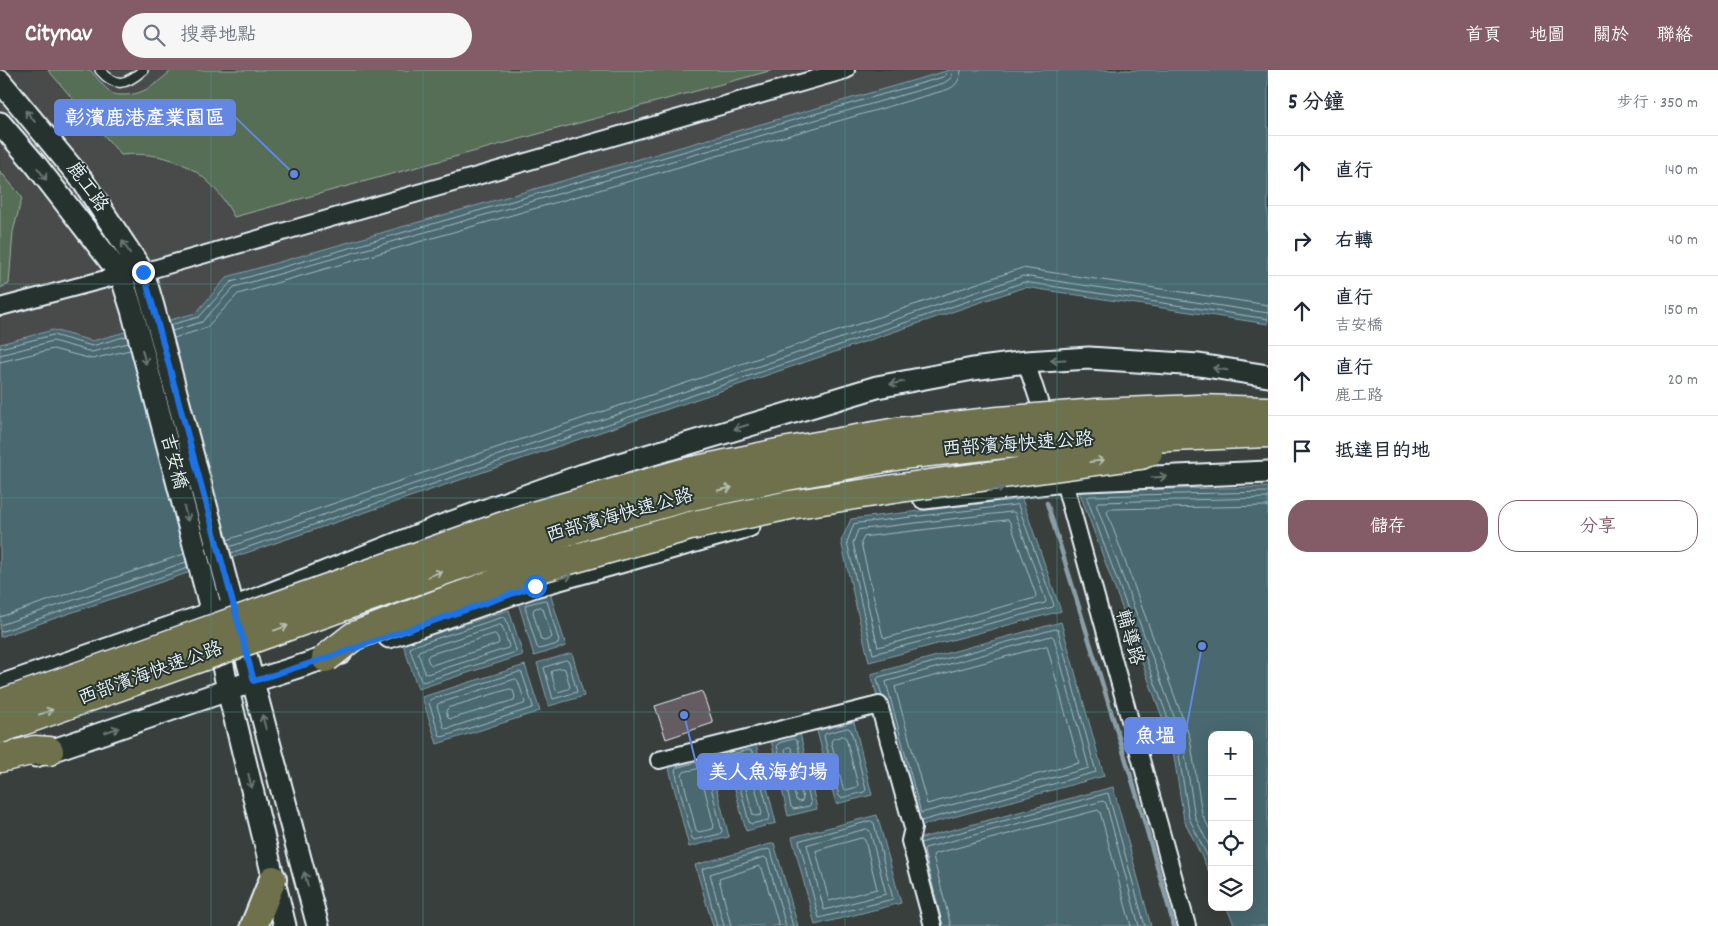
<!DOCTYPE html>
<html lang="zh-TW">
<head>
<meta charset="utf-8">
<style>
  body { margin:0; font-family:Dekko,"LXGW WenKai TC",sans-serif; background:#f6f6f7; color:#1f2937 }
  .controls { position:absolute; right:15px; bottom:15px; display:grid; overflow:hidden; border-radius:10px; box-shadow:0 5px 20px #0002 }
  .controls button { width:45px; height:45px; display:grid; place-items:center; padding:0; border:0; border-bottom:1px solid #e0e1e3; background:#fff; color:#1f2937; font:25px sans-serif }
  .stop { position:absolute; width:15px; height:15px; margin:-11px; border:4px solid #1a73e8; border-radius:50%; background:#fff }
  .stop.end { background:#1a73e8; border-color:#fff; box-shadow:0 1px 5px #0008 }
  .list { margin:0; padding:0; list-style:none }
  h2 { display:flex; justify-content:space-between; align-items:center; height:65px; margin:0; padding:0 20px; font-size:21px }
  h2 small { font-size:16px; font-weight:400; color:#747a83 }
  .list li { display:grid; grid-template-columns:32px 1fr auto; gap:15px; align-items:center; box-sizing:border-box; height:70px; padding:0 20px; border-top:1px solid #e0e1e3 }
  .list b { display:block; font-size:19px; white-space:nowrap }
  .list p { margin:0; font-size:16px; white-space:nowrap; color:#747a83 }
  .list em { font-size:16px; font-style:normal; color:#747a83 }
  .actions { display:flex; gap:10px; padding:15px 20px }
  .actions a { flex:1; padding:11px 0; border:1px solid #845c67; border-radius:20px; text-align:center; font-size:18px; color:#845c67 }
  .actions .main { background:#845c67; color:#fff }
  .icon { flex:none; width:28px; height:28px; fill:none; stroke:currentColor; stroke-width:2; stroke-linecap:round; stroke-linejoin:round }
  .map { position:relative; flex:none; width:1268px; height:856px; overflow:hidden }
  header { display:flex; align-items:center; gap:30px; box-sizing:border-box; height:70px; padding:0 25px; background:#845c67; color:#fff }
  header strong { font-size:24px }
  nav { display:flex; gap:28px; margin-inline-start:auto; font-size:18px }
  .search { width:350px; height:45px; background:#f6f6f7; display:flex; align-items:center; gap:12px; box-sizing:border-box; padding:0 18px; border-radius:28px; color:#747a83; font-size:19px }
  main { display:flex }
  aside { flex:1; background:#fff }
  .map>svg:first-child { display:block }
</style>
</head>
<body>
<header>
<strong>Citynav</strong>
<div class="search"><svg class="icon" aria-label="search" viewBox="0 0 24 24"><circle cx="10" cy="10" r="6"/><path d="M15 15l6 6"/></svg>搜尋地點</div>
<nav><a>首頁</a><a>地圖</a><a>關於</a><a>聯絡</a></nav>
</header>
<main>
<div class="map">
<svg width="1268" height="856" viewBox="0 0 1268 856">
  <rect width="100%" height="100%" fill="#393f3d"/>
  <filter id="ink" filterUnits="userSpaceOnUse"><feTurbulence type="fractalNoise" baseFrequency=".02" numOctaves="2"/><feDisplacementMap in="SourceGraphic" scale="10" xChannelSelector="R" yChannelSelector="G"/><feConvolveMatrix kernelMatrix="1 2 1 2 8 2 1 2 1" color-interpolation-filters="sRGB"/></filter>
  <g filter="url(#ink)">
    <!-- built -->
    <path fill="#494b4c" d="M0,0h950l-723,207 -31,36 -104,28 -39,-11 -53,14z"/>
    <!-- green -->
    <path fill="#546e54" stroke="#9eb0a6" d="M48,0h42c6,6 15,19 22,23 3,2 8,2 12,2 20,0 33,-12 48,-25h601l-539,147c-24,-46 -61,-67 -113,-62z
      M0,101l22,26 -9,35 -4,52 -9,4z"/>
    <!-- water -->
    <path fill="#49676f" stroke="#899ea6" d="M950,0h318v254l-243,-37 -1025,350v-293l53,-14 39,11 104,-28 31,-36z
      M1268,417v439h-33l-9,-19h23v-172h-37v143l-28,-58 -12,-76 -93,-253z
      M1022,429l39,112 -192,51 -28,-121 10,-22z
      M550,523l16,53 -32,10 -16,-54z
      M509,540l14,45 -105,34 -15,-45z
      M1061,552l43,154 -191,52 -42,-154z
      M572,583l12,43 -35,10 -12,-43z
      M525,595l15,46 -103,33 -15,-47z
      M854,652l18,73 -36,9 -19,-73z
      M800,663l17,76 -29,7 -17,-76z
      M756,674l20,79 -30,8 -21,-80z
      M708,685l21,82 -40,10 -21,-83z
      M1113,717l38,139h-218l-23,-85z
      M877,745l24,88 -86,22 -23,-88z
      M774,773l24,83h-85l-18,-61z"/>
    <g fill="none" stroke-linecap="round" stroke-linejoin="round">
      <!-- shore -->
      <path stroke="#a8bac1" stroke-width="1" d="M170,255l29,-8 32,-35 712,-205 3,-2 1,-5
        M172,261l30,-9 32,-35 710,-204 7,-5 2,-8
        M174,268l32,-10 32,-34 708,-204c10,-3 14,-10 15,-20
        M0,278l53,-13 39,11 35,-10
        M0,285l53,-14 39,11 36,-9
        M0,292l53,-13 39,10 38,-9
        M1018,435l36,100 -1,2 -180,47 -26,-112 7,-18z
        M1013,442l2,1 31,88 -1,2 -167,44 -25,-104 5,-13z
        M1008,450l2,2 26,73 -1,3 -149,40 -3,-1 -22,-94 3,-6z
        M227,470l795,-272 246,37
        M229,477l794,-271 245,37
        M231,483l793,-271 244,37
        M545,530l2,1 12,40 -1,3 -19,5 -2,-2 -12,-40 1,-2z
        M541,537l2,2 9,28 -2,2 -6,2 -3,-1 -8,-28 1,-3z
        M0,547l184,-63
        M504,547l2,2 10,31v2l-93,30 -2,-1 -11,-32 1,-2z
        M0,555l186,-63
        M500,555l2,1 7,20 -1,2 -81,26 -2,-1 -7,-20 1,-2z
        M0,562l188,-64
        M495,564l2,2 2,5 -1,3 -66,21 -3,-2 -2,-5 2,-3z
        M1052,566l2,2 35,130 -168,45 -35,-131z
        M1047,576l32,117 -152,41 -32,-117z
        M566,590l3,2 8,30 -24,7 -9,-31z
        M562,598l3,1 5,18 -2,2 -10,3 -2,-2 -5,-18 2,-2z
        M520,602l2,1 11,33 -1,2 -90,29 -2,-1 -11,-33 1,-3z
        M516,609l2,2 7,21 -1,2 -78,25 -2,-1 -7,-22 1,-2z
        M510,619l3,1 2,7 -1,3 -63,19 -3,-1 -2,-7 2,-3z
        M882,626l-5,-17 2,-2 176,-48 3,1 38,142 -175,49
        M848,658l3,2 15,60 -2,2 -23,6 -2,-2 -15,-60 1,-2z
        M843,666l3,2 12,47 -1,2 -11,3 -3,-2 -12,-47 2,-2z
        M794,669l3,2 14,63 -2,2 -15,3 -3,-2 -14,-62 2,-2z
        M790,677l2,2 11,50 -1,2 -3,1 -3,-2 -11,-50 1,-2z
        M750,680l3,2 17,65 -2,3 -17,4 -2,-2 -17,-65 1,-3z
        M746,688l2,2 14,53 -1,2 -5,1 -3,-1 -14,-53 1,-3z
        M702,691l3,2 17,68 -2,3 -26,6 -2,-2 -17,-68 1,-2z
        M698,699l2,2 14,55 -1,3 -14,3 -3,-2 -14,-55 2,-3z
        M871,751l3,2 19,76 -74,19 -20,-77z
        M867,759l3,2 16,63 -62,16 -17,-65z
        M1212,764l-10,-20 -12,-76 -83,-226 2,-3 159,-3
        M862,768l3,2 12,49 -48,12 -13,-50z
        M920,773l188,-50 37,133
        M1212,782l-17,-35 -12,-76 -87,-237 2,-2 170,-4
        M1212,796l-23,-48 -12,-75 -90,-245 3,-2 178,-4
        M717,856l-15,-57 66,-20 3,2 22,75
        M724,856l-14,-52 54,-17 3,2 19,67
        M731,856l-12,-47 40,-13 3,2 17,58
        M943,856l-19,-75 1,-3 178,-47 3,2 33,123
        M951,856l-18,-70 1,-2 164,-44 2,2 31,114"/>
      <!-- stream -->
      <path stroke="#899ea6" stroke-width="4.5" d="M1047,433l93,303 34,120"/>
    </g>
    <!-- building -->
    <path fill="#655c62" stroke="#e8f1f8" d="M702,621l11,32 -47,16 -11,-33z"/>
    <g fill="none" stroke-linecap="round" stroke-linejoin="round">
      <!-- service casing -->
      <g stroke="#e8f1f8" stroke-width="12">
        <path id="service" d="M100,0c15,18 26,15 43,0"/>
      </g>
      <!-- minor casing -->
      <g stroke="#e8f1f8" stroke-width="20">
        <path id="minor" d="M0,237l121,-32 22,-3 703,-202
          M1026,292l20,61
          M1061,401l126,455
          M659,690l220,-55 34,123 -3,13 23,85"/>
      </g>
      <!-- tertiary casing -->
      <g stroke="#e8f1f8" stroke-width="25">
        <path id="tertiary" d="M0,11l82,99 61,92 10,34 165,620
          M0,53l36,42 85,110 11,35 80,303 16,77 57,236
          M924,428l140,-17 204,-9
          M389,567l146,-51 214,-60
          M0,616l212,-73 22,-5 202,-80 147,-53 294,-88 96,-18 53,-7 63,-4 110,7 69,11
          M36,686l218,-75 87,-28"/>
      </g>
      <!-- primary casing -->
      <g stroke="#e8f1f8" stroke-width="30">
        <path id="primary" d="M254,856l19,-47"/>
      </g>
      <!-- trunk casing -->
      <g stroke="#e8f1f8" stroke-width="31">
        <path id="trunk" d="M0,688l35,-8 14,1"/>
      </g>
      <!-- service -->
      <use href="#service" stroke="#26332d" stroke-width="9"/>
      <!-- minor -->
      <use href="#minor" stroke="#26332d" stroke-width="16"/>
      <!-- tertiary -->
      <use href="#tertiary" stroke="#26332d" stroke-width="21"/>
      <!-- primary -->
      <use href="#primary" stroke="#6e714b" stroke-width="26"/>
      <!-- trunk -->
      <use href="#trunk" stroke="#6e714b" stroke-width="28"/>
      <!-- trunk-bridge casing -->
      <g stroke="#e8f1f8" stroke-width="31" stroke-linecap="butt">
        <path id="trunk-bridge" d="M326,588l28,-22 100,-38 76,-27 160,-45 100,-21 110,-17 241,-33 7,-3
          M0,634l523,-185 160,-46 100,-21 114,-20 102,-11 98,-8 102,-4 69,2
          M0,659l451,-161 145,-46 91,-25 100,-21 114,-21 103,-11 264,-11"/>
      </g>
      <!-- trunk-bridge -->
      <use href="#trunk-bridge" stroke="#6e714b" stroke-width="28"/>
    </g>
    <!-- one-way arrows -->
    <defs><path id="oneway-shaft" d="M-6 0H5M1.5-3L5.5 0L1.5 3" fill="none" stroke-width="1.6" stroke-linecap="round" stroke-linejoin="round" transform="scale(1.25)"/></defs>
    <g stroke="#6a7674">
      <use href="#oneway-shaft" transform="translate(30 46) rotate(-130)"/>
      <use href="#oneway-shaft" transform="translate(42 104) rotate(52)"/>
      <use href="#oneway-shaft" transform="translate(126 177) rotate(-123)"/>
      <use href="#oneway-shaft" transform="translate(144 287) rotate(75)"/>
      <use href="#oneway-shaft" transform="translate(1058 290) rotate(177)"/>
      <use href="#oneway-shaft" transform="translate(1220 299) rotate(-171)"/>
      <use href="#oneway-shaft" transform="translate(897 313) rotate(169)"/>
      <use href="#oneway-shaft" transform="translate(741 357) rotate(163)"/>
      <use href="#oneway-shaft" transform="translate(1159 407) rotate(-3)"/>
      <use href="#oneway-shaft" transform="translate(997 419) rotate(-7)"/>
      <use href="#oneway-shaft" transform="translate(186 444) rotate(75)"/>
      <use href="#oneway-shaft" transform="translate(565 507) rotate(-16)"/>
      <use href="#oneway-shaft" transform="translate(264 652) rotate(-105)"/>
      <use href="#oneway-shaft" transform="translate(112 660) rotate(-19)"/>
      <use href="#oneway-shaft" transform="translate(250 711) rotate(77)"/>
      <use href="#oneway-shaft" transform="translate(306 809) rotate(-105)"/>
    </g>
    <g stroke="#b7beb3">
      <use href="#oneway-shaft" transform="translate(1097 391) rotate(-8)"/>
      <use href="#oneway-shaft" transform="translate(725 419) rotate(-12)"/>
      <use href="#oneway-shaft" transform="translate(435 504) rotate(-20)"/>
      <use href="#oneway-shaft" transform="translate(281 558) rotate(-20)"/>
      <use href="#oneway-shaft" transform="translate(46 642) rotate(-20)"/>
    </g>
  </g>
  <g fill="none" stroke-linecap="round" stroke-linejoin="round" filter="url(#ink)">
    <!-- route -->
    <path stroke="#1a73e8" stroke-width="6" d="M143,202l10,34 101,375 72,-23 209,-72"/>
  </g>
  <!-- grid -->
  <path fill="none" stroke="#459590" stroke-width="1" stroke-opacity="0.55" d="M211,0v856M423,0v856M634,0v856M845,0v856M1057,0v856M0,214h1268M0,428h1268M0,642h1268"/>
  <g text-anchor="middle" dominant-baseline="central" stroke-width="4" stroke-linejoin="round" paint-order="stroke">
    <!-- street labels -->
    <g font-size="19" fill="#e8f1f8" stroke="#26332d">
      <text transform="translate(86 118) rotate(54)">鹿工路</text>
      <text transform="translate(1018 376) rotate(-4)">西部濱海快速公路</text>
      <text transform="translate(172 392) rotate(75)">吉安橋</text>
      <text transform="translate(620 447) rotate(-16)">西部濱海快速公路</text>
      <text transform="translate(1128 568) rotate(74)">輔導路</text>
      <text transform="translate(151 605) rotate(-20)">西部濱海快速公路</text>
    </g>
  </g>
  <!-- callouts -->
  <path fill="none" stroke="#6487e3" stroke-width="2" d="M294 104L235 47M1202 576L1185 665M684 645L698 701"/>
  <g fill="#6487e3" stroke="#26332d" stroke-width="2">
    <circle cx="294" cy="104" r="5"/>
    <circle cx="1202" cy="576" r="5"/>
    <circle cx="684" cy="645" r="5"/>
  </g>
  <g fill="#6487e3" stroke="#6487e3" stroke-width="2">
    <rect x="55" y="30" width="180" height="35" rx="5"/>
    <rect x="1125" y="648" width="60" height="35" rx="5"/>
    <rect x="698" y="684" width="140" height="35" rx="5"/>
  </g>
  <g font-size="20" text-anchor="middle" font-weight="bold" fill="#fff">
    <text x="145" y="54">彰濱鹿港產業園區</text>
    <text x="1155" y="672">魚塭</text>
    <text x="768" y="708">美人魚海釣場</text>
  </g>
</svg>
<div class="controls">
<button>+</button>
<button>−</button>
<button><svg class="icon" aria-label="locate" viewBox="0 0 24 24"><circle cx="12" cy="12" r="6"/><path d="M12 2v4M12 18v4M2 12h4M18 12h4"/></svg></button>
<button><svg class="icon" aria-label="layers" viewBox="0 0 24 24"><path d="M12 4l9 5-9 5-9-5zM3 14l9 5 9-5"/></svg></button>
</div>
<div class="stop" style="left:535px;top:516px"></div>
<div class="stop end" style="left:143px;top:202px"></div>
</div>
<aside>
<h2>5 分鐘<small>步行 · 350 m</small></h2>
<ul class="list">
<li><svg class="icon" aria-label="ahead" viewBox="0 0 24 24"><path d="M12 20V5M6 11l6-6 6 6"/></svg><div><b>直行</b></div><em>140 m</em></li>
<li><svg class="icon" aria-label="right" viewBox="0 0 24 24"><path d="M7 20v-9h11M14 6l5 5-5 5"/></svg><div><b>右轉</b></div><em>40 m</em></li>
<li><svg class="icon" aria-label="ahead" viewBox="0 0 24 24"><path d="M12 20V5M6 11l6-6 6 6"/></svg><div><b>直行</b><p>吉安橋</p></div><em>150 m</em></li>
<li><svg class="icon" aria-label="ahead" viewBox="0 0 24 24"><path d="M12 20V5M6 11l6-6 6 6"/></svg><div><b>直行</b><p>鹿工路</p></div><em>20 m</em></li>
<li><svg class="icon" aria-label="arrive" viewBox="0 0 24 24"><path d="M6 21V4h12l-3 4 3 4H6"/></svg><div><b>抵達目的地</b></div></li>
</ul>
<div class="actions"><a class="main">儲存</a><a>分享</a></div>
</aside>
</main>
</body>
</html>
